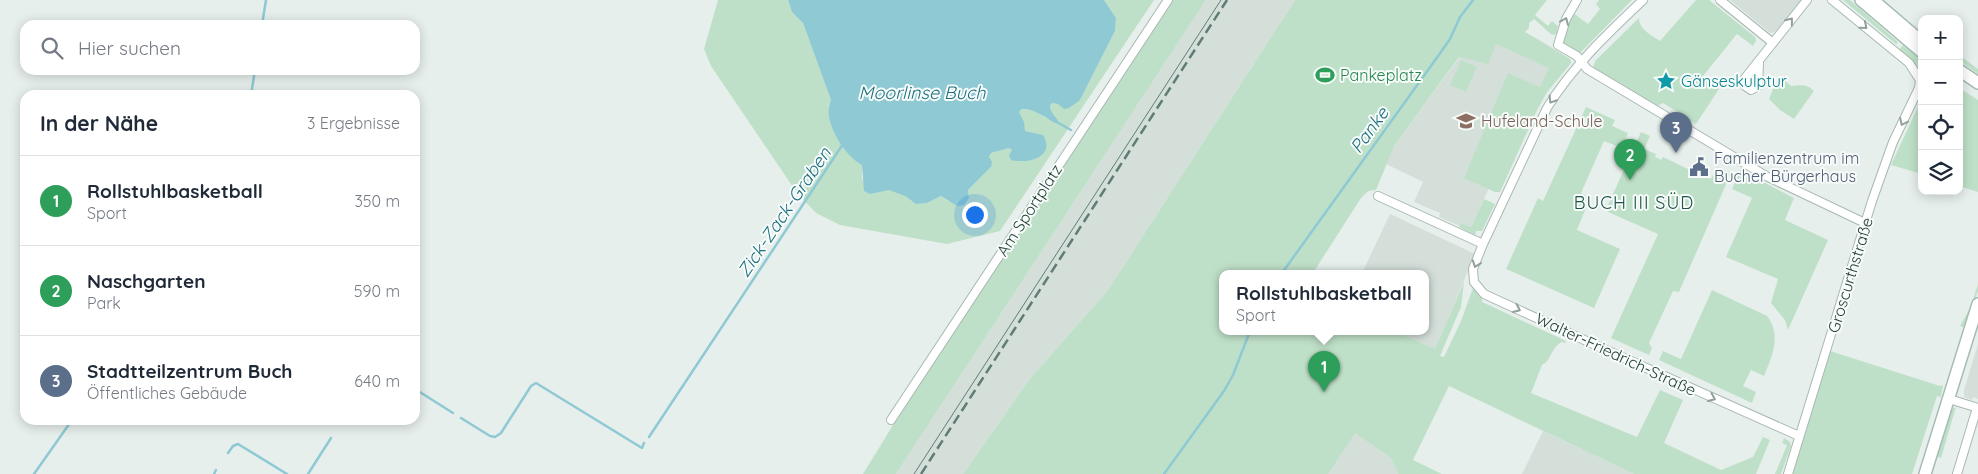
<!DOCTYPE html>
<html lang="de">
<head>
<meta charset="utf-8">
<style>
  body { margin:0; font-family:Quicksand,sans-serif; background:#f2f2f3; color:#1f2937 }
  .controls { position:absolute; right:15px; top:15px; display:grid; overflow:hidden; border-radius:10px; box-shadow:0 2px 12px #0003 }
  .controls button { width:45px; height:45px; display:grid; place-items:center; padding:0; border:0; border-bottom:1px solid #e0e1e3; background:#fff; color:#1f2937; font:25px sans-serif }
  .you { position:absolute; left:974px; top:214px; width:18px; height:18px; margin:-12px; border:4px solid #fff; border-radius:50%; background:#1a73e8; box-shadow:0 0 0 8px #1a73e833 }
  .badge { display:grid; place-items:center; width:32px; height:32px; border-radius:50%; background:#db2777; color:#fff; font-size:16px; font-weight:700 }
  .pin { position:absolute; translate:-50% -41px; filter:drop-shadow(0 1px 2px #0008) }
  .pin::after { content:''; position:absolute; top:26px; width:18px; height:15px; background:inherit; clip-path:polygon(0 0,100% 0,50% 100%) }
  .popup { position:absolute; left:1219px; top:270px; width:210px; height:65px; box-sizing:border-box; display:grid; place-content:center; border-radius:10px; background:#fff; filter:drop-shadow(0 1px 4px #0005); font-size:16px; white-space:nowrap; color:#747a83 }
  .popup b { font-size:19px; color:#1f2937 }
  .popup::after { content:''; position:absolute; left:50%; top:100%; margin-left:-10px; border:10px solid transparent; border-top-color:#fff }
  .list { margin:0; padding:0; list-style:none }
  h2 { display:flex; justify-content:space-between; align-items:center; height:65px; margin:0; padding:0 20px; font-size:21px }
  h2 small { font-size:16px; font-weight:400; color:#747a83 }
  .list li { display:grid; grid-template-columns:32px 1fr auto; gap:15px; align-items:center; box-sizing:border-box; height:90px; padding:0 20px; border-top:1px solid #e0e1e3 }
  .list b { display:block; font-size:19px; white-space:nowrap }
  .list p { margin:0; font-size:16px; white-space:nowrap; color:#747a83 }
  .list em { font-size:16px; font-style:normal; color:#747a83 }
  .icon { flex:none; width:28px; height:28px; fill:none; stroke:currentColor; stroke-width:2; stroke-linecap:round; stroke-linejoin:round }
  .map { position:relative; flex:none; width:1978px; height:474px; overflow:hidden }
  .search { position:absolute; background:#fff; box-shadow:0 2px 12px #0003; left:20px; top:20px; width:400px; height:55px; display:flex; align-items:center; gap:12px; box-sizing:border-box; padding:0 18px; border-radius:15px; color:#747a83; font-size:19px }
  .panel { position:absolute; background:#fff; box-shadow:0 2px 12px #0003; left:20px; top:90px; width:400px; height:335px; border-radius:15px }
  .map>svg:first-child { display:block }
</style>
</head>
<body>
<div class="map">
<svg width="1978" height="474" viewBox="0 0 1978 474">
  <rect width="100%" height="100%" fill="#e6efeb"/>
  <!-- built -->
  <path fill="#d4dfda" d="M1206,0h89l-187,290 -79,90 -66,94h-67z
    M1730,0h71l-26,32 -5,1z
    M1490,16l46,22 34,21 1,4 -24,29 -18,32 -9,-4 -49,107 -10,-4 -1,3 -21,-9 1,-4 -26,-11 9,-20 -37,-18 8,-18z
    M1390,214l85,40 -40,96 -41,-19h31v-58h-63z
    M1978,344v55l-5,-2 -1,3 -8,-3v-7z
    M1543,431l91,43h-112z
    M1354,432l37,26 7,16h-74z"/>
  <!-- green -->
  <path fill="#bfe0c8" d="M718,0h70l4,12 11,11 28,77 -3,6 34,59v14l8,15 19,-5 16,7 11,8 11,-1 14,-7 7,5 21,-3 -1,-8 23,-23 -2,-10 2,-4 18,-5 3,2 23,-16 -10,-3 -2,-9 -4,-10 3,-3 15,2 9,7 9,-2 -5,-5 2,-8 6,1 22,-4 35,-69 1,-13 -12,-18h50l-154,231 -53,13 -107,-19 -24,-12 -19,-20 -86,-127 -7,-17z
    M1171,0h35l-310,474h-33l38,-62z
    M1295,0h252l-12,15 13,11 4,-5 6,5 -2,8 -4,1 -18,-16 -5,4v5l-4,4 45,27 1,4 -24,29 -9,16 -38,84h-5l-31,-14 44,-105 32,14 9,-19 -53,-24 -8,20 -29,-7 -65,89 -18,44 -8,1 -7,7 -48,75h-90v58h171l41,18 29,-67 -3,25 -21,49 4,1 17,-36 12,-33 9,8v6l84,39 -1,2 -3,-1c-11,5 -10,18 -20,23l-11,28 106,44 23,-47 23,10 -19,43 57,27 32,-13 10,-20 7,3 -14,34h-122l-185,-88 -36,74 29,14h-44l-7,-16 -36,-25 -27,41h-365l66,-94 79,-90z
    M1599,0h33l-53,54 -15,-9c-2,-11 4,-22 9,-32l15,11 12,-15 -4,-5z
    M1696,0h13l46,37 1,4 -3,5 -16,-12 -34,42 16,13 -23,35 -33,-21 -6,3 -64,-38 2,-7 44,-43c0,11 12,17 21,23z
    M1843,0h7l48,42 -2,2z
    M1903,45l18,15 -2,13 -21,-22z
    M1959,55l19,14v5l-19,-14z
    M1461,60l16,7 -11,25 -16,-7z
    M1783,79l8,7c9,-1 17,-2 23,5l-20,28 -14,-9 -11,-11 5,-12z
    M1959,88l19,12v92l-19,-6z
    M1922,98v76l-31,-9z
    M1586,107l29,13 -3,6 16,7 -6,15 -18,-7 -23,52 9,5 -13,32 43,19 -26,59 -88,-39 32,-71 5,3z
    M1641,132l9,4 -6,13 12,5 -1,3 6,3 2,-3 29,14v3l5,3 2,-3 12,5 6,-12 14,6 -52,119 -6,-1 -24,52 3,5 -3,7 -38,-17 47,-104 -50,-22 2,-6 -2,-1z
    M1740,170l54,28 -9,22 43,20 -40,90 -3,-10 -14,-17 7,-24 -52,-22 26,-59 -20,-9z
    M1484,199l11,5 -13,27h-6l-1,4 -16,-8 2,-4 10,4z
    M1978,284v7l-13,37 -5,-2 11,-20z
    M1712,290l55,26c15,19 5,40 -3,60l-13,-6 -8,16 13,6 -4,11 -93,-43 4,-9 18,8z
    M1830,351l110,35 3,-1 -2,12 -4,-1 -25,78h-120z
    M1956,407l-15,51 -6,-2 14,-46z
    M1784,438l6,4 1,4 -10,28h-6l12,-29 -5,-2z"/>
  <!-- water -->
  <path fill="#8ec9d4" d="M788,0h316l12,18 -1,13 -35,69 -11,8 -5,1 -6,-5 -6,-1c-5,7 3,12 6,18l-3,2c-12,-7 -20,-14 -33,-14l-3,3 5,10 1,9 18,4c13,22 -15,29 -32,25l-2,-5 3,-5 -3,-2 -18,5 -2,4 3,5 -1,5 -23,23 1,8 -5,7 -7,1 -16,-10 -14,7 -11,1 -11,-8 -16,-6 -19,4 -6,-3 -2,-26c-18,-9 -41,-46 -31,-65l-28,-77 -11,-11z"/>
  <g fill="none" stroke-linecap="round" stroke-linejoin="round">
    <!-- stream -->
    <path stroke="#8ec9d4" stroke-width="2.5" d="M262,25l4,-25
      M251,95l4,-25
      M1055,121l16,9
      M1282,273l159,-221 9,-13 10,-22 13,-17
      M415,389l38,24
      M461,418l29,18 5,1 6,-4 30,-47 5,-3 106,65 2,-5
      M649,437l194,-293
      M228,453l5,-7 5,-2 49,30
      M34,474l38,-54
      M214,474l2,-4
      M308,474l23,-36
      M1164,474l60,-83 9,-16 17,-44"/>
    <!-- street casing -->
    <g stroke="#a8b8b2" stroke-width="10">
      <path id="street" d="M1577,0l-11,19 -8,26 19,11 10,13 179,107 99,47
        M1643,0c-35,33 -71,67 -96,108l-64,136 -10,25 1,13 10,12 120,55 195,87
        M1720,0l53,43
        M1759,62l-1,24 -7,4 -6,-4v-8l62,-78
        M1378,196l105,48
        M1949,399l29,9
        M891,420l277,-420
        M1788,474l84,-273 21,-59 26,-54 1,-8 -11,-17 -77,-63
        M1957,474l20,-66"/>
    </g>
    <!-- secondary casing -->
    <g stroke="#a4bbb3" stroke-width="14">
      <path id="secondary" d="M1861,0l61,52
        M1873,0l49,42
        M1959,70l19,13
        M1925,474l53,-170"/>
    </g>
    <!-- street -->
    <use href="#street" stroke="#fff" stroke-width="8"/>
    <!-- secondary -->
    <use href="#secondary" stroke="#fff" stroke-width="11"/>
    <!-- tram -->
    <path stroke="#5f7d75" stroke-width="1" d="M914,474l307,-474"/>
    <!-- rail -->
    <path stroke="#5f7d75" stroke-width="2.5" stroke-dasharray="10 5" stroke-linecap="butt" d="M921,474l306,-474"/>
  </g>
  <!-- one-way arrows -->
  <defs><path id="oneway-chevron" d="M-2-3.5L2.5 0L-2 3.5" fill="none" stroke-width="1.6" stroke-linecap="round" stroke-linejoin="round" transform="scale(1.25)"/></defs>
  <g stroke="#92a09c">
    <use href="#oneway-chevron" transform="translate(1565 21) rotate(-67)"/>
    <use href="#oneway-chevron" transform="translate(1790 21) rotate(-51)"/>
    <use href="#oneway-chevron" transform="translate(1864 26) rotate(40)"/>
    <use href="#oneway-chevron" transform="translate(1552 100) rotate(122)"/>
    <use href="#oneway-chevron" transform="translate(1903 122) rotate(116)"/>
    <use href="#oneway-chevron" transform="translate(1476 264) rotate(110)"/>
    <use href="#oneway-chevron" transform="translate(1517 309) rotate(25)"/>
    <use href="#oneway-chevron" transform="translate(1712 398) rotate(24)"/>
  </g>
  <!-- icons -->
  <defs>
    <g id="stadium-bare" transform="scale(1.5)"><path d="M0-5a6.5 5 0 1 0 0 10a6.5 5 0 1 0 0-10ZM-3.5-1.8h7v3.6h-7Z" fill="#2e9e5b" stroke="#f7fbf9" stroke-width="2.5" paint-order="stroke"/></g>
    <g id="sight-bare" transform="scale(1.5)"><path d="M0-6L1.8-2.2L6-1.7L2.9 1.2L3.7 5.4L0 3.3L-3.7 5.4L-2.9 1.2L-6-1.7L-1.8-2.2Z" fill="#0f9aa8" stroke="#f7fbf9" stroke-width="2.5" paint-order="stroke"/></g>
    <g id="school-bare" transform="scale(1.5)"><path d="M0-5L7-2L0 1L-7-2ZM-4 1L0 2.5L4 1V4Q0 6-4 4Z" fill="#8d6e63" stroke="#f7fbf9" stroke-width="2.5" paint-order="stroke"/></g>
    <g id="civic-bare" transform="scale(1.5)"><path d="M-.6-6.5H3V-4.5H.6V-3L4-1V1h2V6H-6V1h2V-1L-.6-3ZM-1.2 2.5V6h2.4V2.5Z" fill="#5c6f8a" stroke="#f7fbf9" stroke-width="2.5" paint-order="stroke"/></g>
  </defs>
  <g fill-rule="evenodd">
    <use href="#stadium-bare" x="1325" y="75"/>
    <use href="#sight-bare" x="1666" y="81"/>
    <use href="#school-bare" x="1466" y="121"/>
    <use href="#civic-bare" x="1699" y="167"/>
  </g>
  <g text-anchor="middle" dominant-baseline="central" stroke-width="4" stroke-linejoin="round" paint-order="stroke">
    <!-- leisure labels -->
    <g font-size="16" fill="#27864d" stroke="#f7fbf9" text-anchor="start">
      <text x="1340" y="75">Pankeplatz</text>
    </g>
    <!-- culture labels -->
    <g font-size="16" fill="#0d838f" stroke="#f7fbf9" text-anchor="start">
      <text x="1681" y="81">Gänseskulptur</text>
    </g>
    <!-- education labels -->
    <g font-size="16" fill="#785e54" stroke="#f7fbf9" text-anchor="start">
      <text x="1481" y="121">Hufeland-Schule</text>
    </g>
    <!-- service labels -->
    <g font-size="16" fill="#4e5e75" stroke="#f7fbf9" text-anchor="start">
      <text x="1714" y="158">Familienzentrum im<tspan x="1714" dy="18">Bucher Bürgerhaus</tspan></text>
    </g>
    <!-- street labels -->
    <g font-size="16" fill="#24423a" stroke="#f7fbf9">
      <text transform="translate(1029 210) rotate(-57)">Am Sportplatz</text>
      <text transform="translate(1850 275) rotate(-73)">Groscurthstraße</text>
      <text transform="translate(1616 354) rotate(25)">Walter-Friedrich-Straße</text>
    </g>
    <!-- water labels -->
    <g font-size="18" font-style="italic" fill="#1c6f80" stroke="#f7fbf9">
      <text x="922" y="92">Moorlinse Buch</text>
      <text transform="translate(1369 130) rotate(-54)">Panke</text>
      <text transform="translate(784 212) rotate(-56)">Zick-Zack-Graben</text>
    </g>
    <!-- neighbourhood labels -->
    <g font-size="18" letter-spacing="1" fill="#1f5548" stroke="#f7fbf9">
      <text x="1634" y="202">BUCH III SÜD</text>
    </g>
  </g>
</svg>
<div class="controls">
<button>+</button>
<button>−</button>
<button><svg class="icon" aria-label="locate" viewBox="0 0 24 24"><circle cx="12" cy="12" r="6"/><path d="M12 2v4M12 18v4M2 12h4M18 12h4"/></svg></button>
<button><svg class="icon" aria-label="layers" viewBox="0 0 24 24"><path d="M12 4l9 5-9 5-9-5zM3 14l9 5 9-5"/></svg></button>
</div>
<div class="you"></div>
<div class="pin badge" style="left:1324px;top:392px;background:#2e9e5b">1</div>
<div class="popup"><b>Rollstuhlbasketball</b>Sport</div>
<div class="pin badge" style="left:1630px;top:180px;background:#2e9e5b">2</div>
<div class="pin badge" style="left:1676px;top:153px;background:#5c6f8a">3</div>
<div class="search"><svg class="icon" aria-label="search" viewBox="0 0 24 24"><circle cx="10" cy="10" r="6"/><path d="M15 15l6 6"/></svg>Hier suchen</div>
<section class="panel">
<h2>In der Nähe<small>3 Ergebnisse</small></h2>
<ul class="list">
<li><span class="badge" style="background:#2e9e5b">1</span><div><b>Rollstuhlbasketball</b><p>Sport</p></div><em>350 m</em></li>
<li><span class="badge" style="background:#2e9e5b">2</span><div><b>Naschgarten</b><p>Park</p></div><em>590 m</em></li>
<li><span class="badge" style="background:#5c6f8a">3</span><div><b>Stadtteilzentrum Buch</b><p>Öffentliches Gebäude</p></div><em>640 m</em></li>
</ul>
</section>
</div>
</body>
</html>
